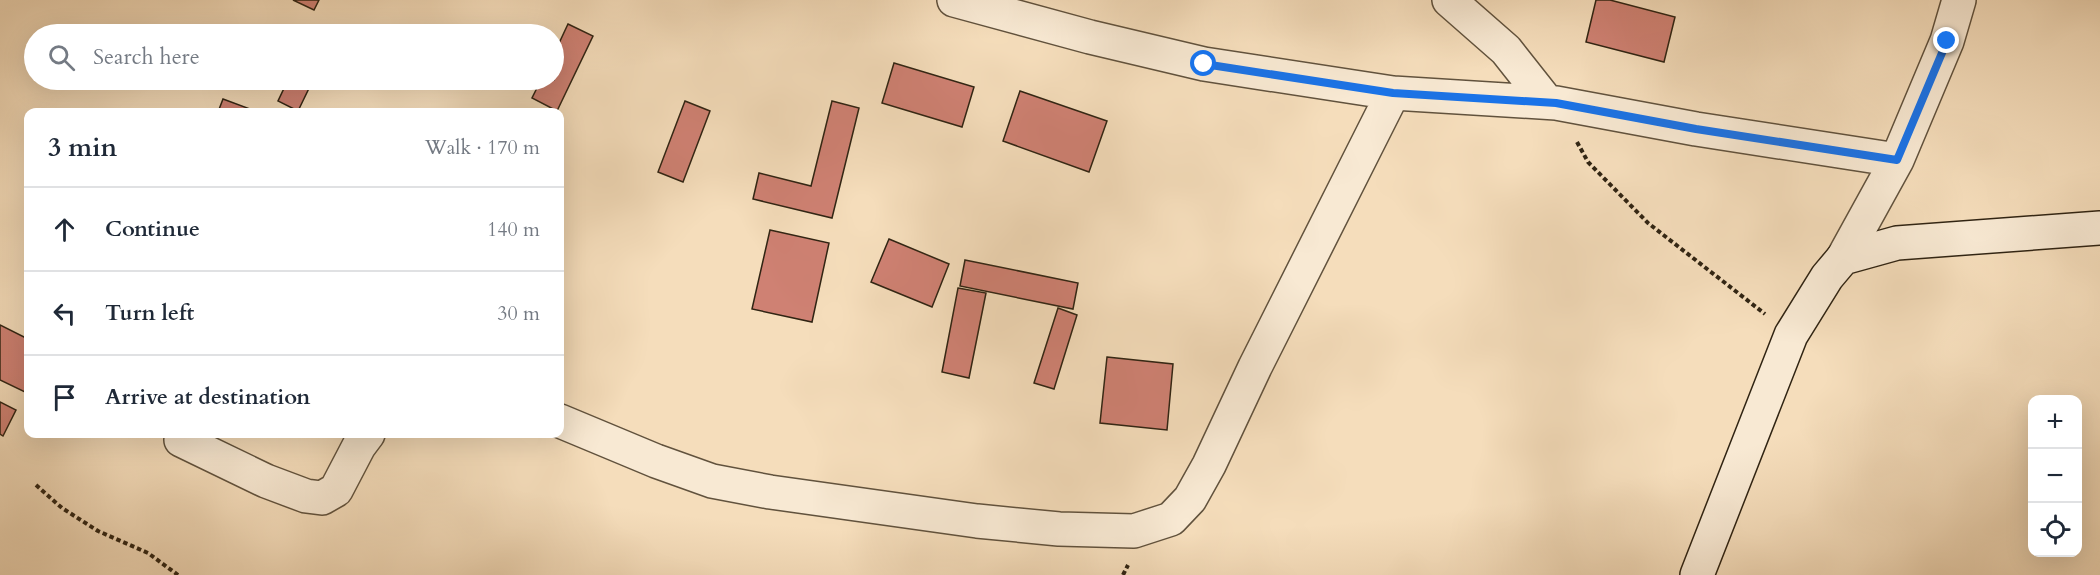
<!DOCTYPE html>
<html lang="en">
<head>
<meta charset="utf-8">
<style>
  body { margin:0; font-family:Cardo,serif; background:#f2f2f3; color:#1f2937 }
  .controls { position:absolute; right:18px; bottom:18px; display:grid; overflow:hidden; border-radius:12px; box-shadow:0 6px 24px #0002 }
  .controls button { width:54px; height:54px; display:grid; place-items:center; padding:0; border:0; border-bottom:2px solid #e0e1e3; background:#fff; color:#1f2937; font:30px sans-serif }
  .stop { position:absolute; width:18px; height:18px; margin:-14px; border:4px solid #1a73e8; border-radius:50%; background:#fff }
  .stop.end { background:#1a73e8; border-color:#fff; box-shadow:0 2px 6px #0008 }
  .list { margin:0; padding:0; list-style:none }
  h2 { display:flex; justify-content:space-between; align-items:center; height:78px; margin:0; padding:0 24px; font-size:26px }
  h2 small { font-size:20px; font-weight:400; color:#747a83 }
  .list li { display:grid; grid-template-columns:39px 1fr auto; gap:18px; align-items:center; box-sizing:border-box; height:84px; padding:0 24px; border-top:2px solid #e0e1e3 }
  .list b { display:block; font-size:22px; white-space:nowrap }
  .list em { font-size:20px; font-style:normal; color:#747a83 }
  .icon { flex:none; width:33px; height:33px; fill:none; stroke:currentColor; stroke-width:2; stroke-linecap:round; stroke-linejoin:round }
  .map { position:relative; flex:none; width:2100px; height:575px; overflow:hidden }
  .search { position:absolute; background:#fff; box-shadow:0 6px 24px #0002; left:24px; top:24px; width:540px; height:66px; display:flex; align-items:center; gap:15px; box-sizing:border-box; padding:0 21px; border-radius:33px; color:#747a83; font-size:22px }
  .panel { position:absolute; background:#fff; box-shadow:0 6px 24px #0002; left:24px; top:108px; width:540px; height:330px; border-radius:12px }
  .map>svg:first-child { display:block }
</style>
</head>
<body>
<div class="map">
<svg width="2100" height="575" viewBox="0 0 2100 575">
  <rect width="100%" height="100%" fill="#f5ddbb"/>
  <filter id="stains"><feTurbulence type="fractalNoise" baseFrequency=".00333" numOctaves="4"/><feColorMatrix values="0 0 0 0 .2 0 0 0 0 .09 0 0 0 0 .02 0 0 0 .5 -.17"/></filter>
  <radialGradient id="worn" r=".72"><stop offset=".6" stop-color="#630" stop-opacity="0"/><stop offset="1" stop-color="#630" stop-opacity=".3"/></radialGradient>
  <!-- building -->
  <path fill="#cf8173" stroke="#302413" stroke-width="1.5" d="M293,0h26l-5,10z
    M1596,0h14l65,17 -11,45 -78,-20z
    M568,24l25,12 -36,75 -25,-13 9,-18h13v-26z
    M894,63l80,24 -12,40 -80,-24z
    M288,80h25l-15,31 -20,-10z
    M1020,91l87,30 -18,51 -86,-31z
    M223,99l35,13h-40z
    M685,101l25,10 -27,71 -25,-10z
    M832,101l27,7 -27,110 -79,-19 6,-26 52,13z
    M770,230l59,13 -17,79 -60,-13z
    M889,239l60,25 -17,43 -61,-25z
    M965,260l113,23 -5,26 -113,-23z
    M958,288l28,5 -17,85 -27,-6z
    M1058,308l19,7 -23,74 -20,-6z
    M0,325l28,14v50l-1,4 -27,-13z
    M1107,357l66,7 -6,66 -67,-7z
    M0,402l16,8 -13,26 -3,-2z"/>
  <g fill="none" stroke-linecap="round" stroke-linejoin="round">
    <!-- street casing -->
    <g stroke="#61523d" stroke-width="36">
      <path id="street" d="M954,0l136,37 114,27 189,29 163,10 140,26 201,31
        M1449,0l57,50 41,52
        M1843,258l54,-98 50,-119 12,-41
        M560,421l96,40 56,20 58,11 207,29 82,8 75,2 37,-12 19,-20 19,-34 46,-98 138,-274
        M181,440l85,41 40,15 16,2 14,-8 23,-44 9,-12"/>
    </g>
    <!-- secondary casing -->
    <g stroke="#302413" stroke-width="36">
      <path id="secondary" d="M1697,575l94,-240 36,-58 16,-19 54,-15 203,-15"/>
    </g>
    <!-- path -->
    <path stroke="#302413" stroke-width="4" stroke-dasharray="4.5 3" stroke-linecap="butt" d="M1577,142l11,20 60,61 117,91
      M36,485l26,23 36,23 50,22 30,22
      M1123,575l5,-10"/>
    <!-- street -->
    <use href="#street" stroke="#f8e9d3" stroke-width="33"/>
    <!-- secondary -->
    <use href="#secondary" stroke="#f8e9d3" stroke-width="33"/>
  </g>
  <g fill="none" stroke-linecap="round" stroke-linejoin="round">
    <!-- route -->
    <path stroke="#1a73e8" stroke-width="8" d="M1204,64l189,29 163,10 140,26 201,31 50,-119"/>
  </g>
  <rect width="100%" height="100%" filter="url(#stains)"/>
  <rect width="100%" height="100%" fill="url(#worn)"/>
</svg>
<div class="controls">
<button>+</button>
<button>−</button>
<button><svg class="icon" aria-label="locate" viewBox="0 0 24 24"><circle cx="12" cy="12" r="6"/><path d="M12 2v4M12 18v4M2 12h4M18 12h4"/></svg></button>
</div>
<div class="stop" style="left:1204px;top:64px"></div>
<div class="stop end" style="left:1947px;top:41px"></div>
<div class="search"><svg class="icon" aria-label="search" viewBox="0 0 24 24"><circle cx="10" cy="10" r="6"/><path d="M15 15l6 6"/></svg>Search here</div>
<section class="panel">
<h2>3 min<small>Walk · 170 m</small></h2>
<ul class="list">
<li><svg class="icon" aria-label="ahead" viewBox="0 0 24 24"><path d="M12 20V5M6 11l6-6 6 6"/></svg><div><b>Continue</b></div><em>140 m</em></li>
<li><svg class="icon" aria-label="left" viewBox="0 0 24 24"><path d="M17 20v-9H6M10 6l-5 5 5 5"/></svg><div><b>Turn left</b></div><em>30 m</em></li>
<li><svg class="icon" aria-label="arrive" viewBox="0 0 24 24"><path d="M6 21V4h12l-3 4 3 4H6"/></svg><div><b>Arrive at destination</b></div></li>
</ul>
</section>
</div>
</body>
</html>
